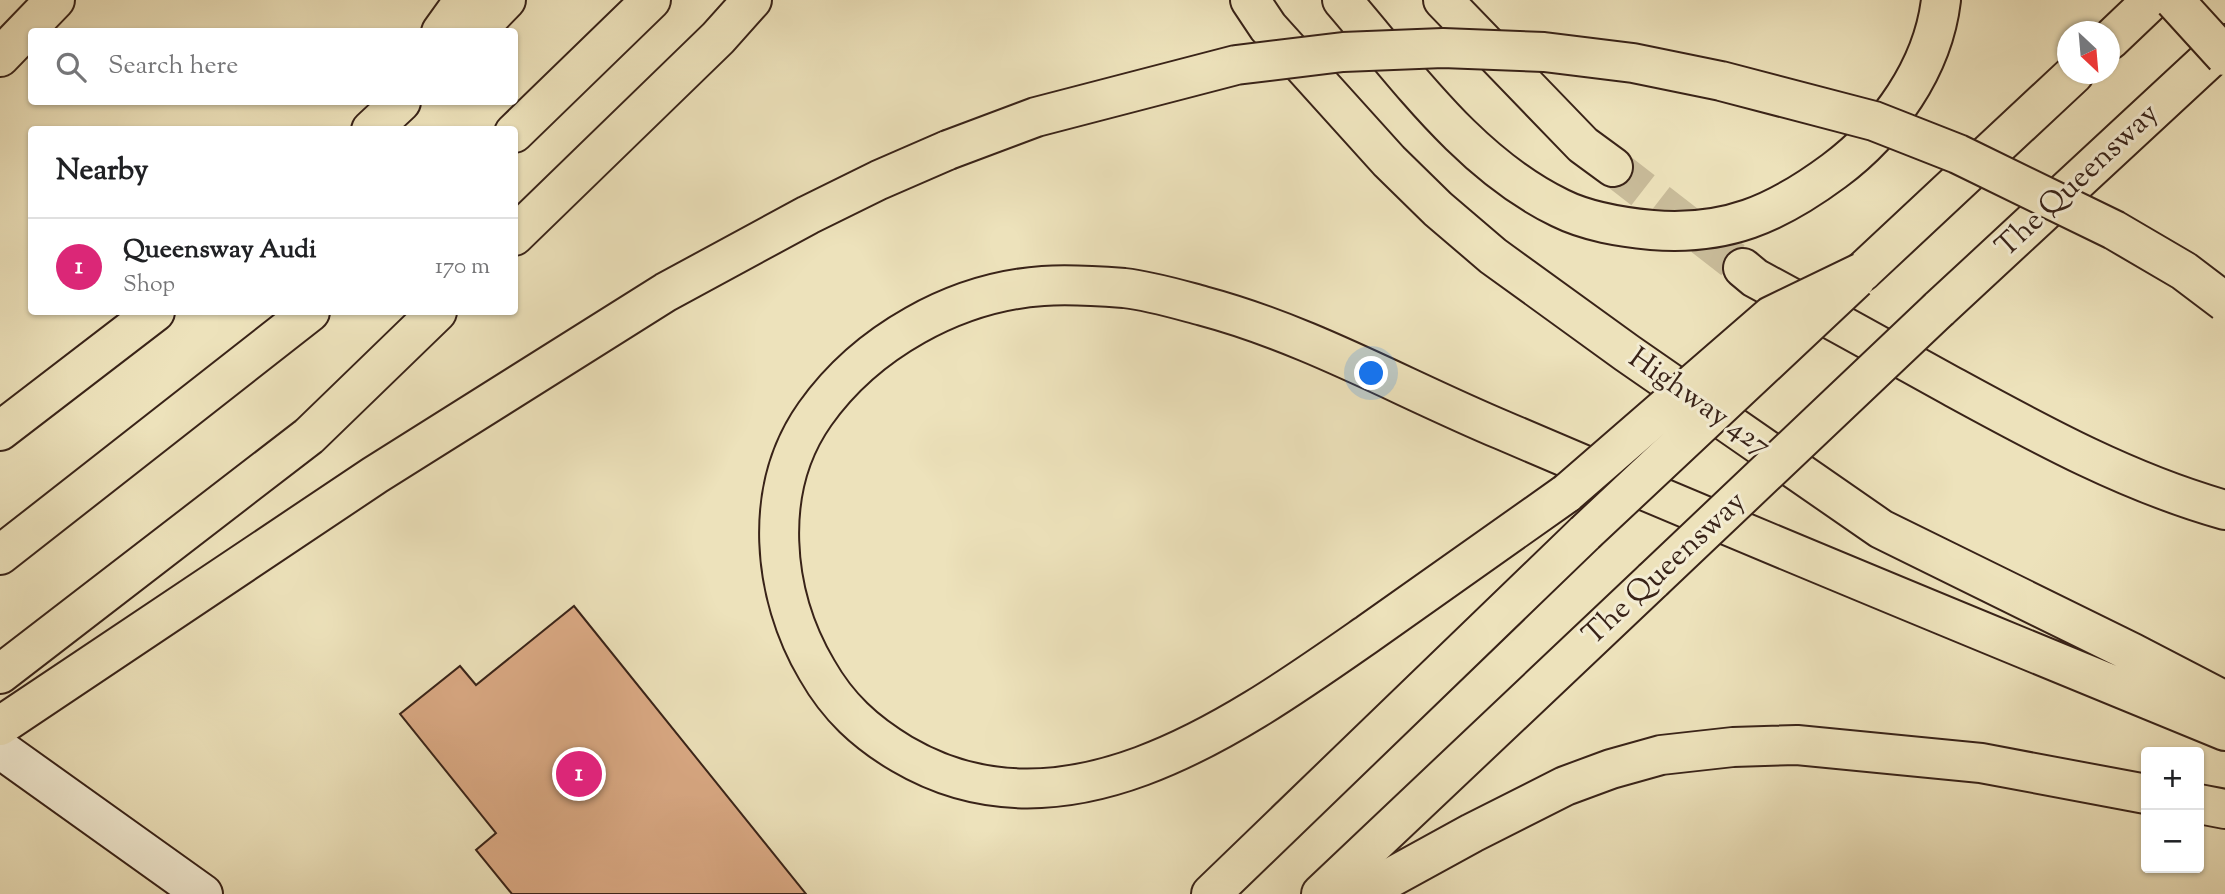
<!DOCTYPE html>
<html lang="en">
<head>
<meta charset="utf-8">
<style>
  body { margin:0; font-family:"Sorts Mill Goudy",serif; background:#f6f6f6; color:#202124 }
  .controls { position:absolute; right:21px; bottom:21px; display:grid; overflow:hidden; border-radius:7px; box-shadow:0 2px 5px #0004 }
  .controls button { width:63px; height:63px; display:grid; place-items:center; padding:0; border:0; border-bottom:2px solid #e0e0e0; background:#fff; color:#202124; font:35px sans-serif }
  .compass { position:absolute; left:2057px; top:21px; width:63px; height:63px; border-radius:50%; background:#fff; box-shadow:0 2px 5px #0004; rotate:154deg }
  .you { position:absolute; left:1372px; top:374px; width:24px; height:24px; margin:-18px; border:5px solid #fff; border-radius:50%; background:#1a73e8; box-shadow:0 0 0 10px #1a73e833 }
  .badge { display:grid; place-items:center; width:46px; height:46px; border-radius:50%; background:#db2777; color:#fff; font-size:23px; font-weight:700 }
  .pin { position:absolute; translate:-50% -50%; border:4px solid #fff; box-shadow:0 2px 7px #0006 }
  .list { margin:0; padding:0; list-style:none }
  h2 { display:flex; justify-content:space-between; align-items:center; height:91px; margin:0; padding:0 28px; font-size:30px }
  h2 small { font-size:23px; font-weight:400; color:#757577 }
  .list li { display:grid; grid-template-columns:46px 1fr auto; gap:21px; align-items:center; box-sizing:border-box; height:98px; padding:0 28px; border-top:2px solid #e0e0e0 }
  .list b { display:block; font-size:26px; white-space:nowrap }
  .list p { margin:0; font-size:23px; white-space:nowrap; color:#757577 }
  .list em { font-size:23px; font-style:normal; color:#757577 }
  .icon { flex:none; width:38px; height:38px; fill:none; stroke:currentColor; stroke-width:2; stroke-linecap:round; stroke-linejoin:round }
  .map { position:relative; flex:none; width:2225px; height:894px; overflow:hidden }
  .search { position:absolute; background:#fff; box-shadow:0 2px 5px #0004; left:28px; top:28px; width:490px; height:77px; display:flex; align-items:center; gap:18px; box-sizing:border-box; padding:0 24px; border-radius:7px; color:#757577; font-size:26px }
  .panel { position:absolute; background:#fff; box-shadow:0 2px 5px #0004; left:28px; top:126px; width:490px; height:189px; border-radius:7px }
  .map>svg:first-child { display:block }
</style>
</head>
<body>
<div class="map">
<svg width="2225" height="894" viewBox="0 0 2225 894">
  <rect width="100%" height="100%" fill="#ede2bb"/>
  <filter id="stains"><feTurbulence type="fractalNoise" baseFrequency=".00286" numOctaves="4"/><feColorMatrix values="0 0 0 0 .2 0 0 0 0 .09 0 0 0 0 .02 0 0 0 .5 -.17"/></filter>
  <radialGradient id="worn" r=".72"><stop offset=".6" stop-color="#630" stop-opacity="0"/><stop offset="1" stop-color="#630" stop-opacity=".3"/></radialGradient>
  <!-- building -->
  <path fill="#dbaa85" stroke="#392318" stroke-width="2" d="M574,606l232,288h-294l-36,-44 20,-17 -96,-119 60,-48 16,19z"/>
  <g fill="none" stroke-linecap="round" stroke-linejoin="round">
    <!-- motorway-tunnel -->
    <path stroke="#c9bc9a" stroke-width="38" stroke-dasharray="38 19" stroke-linecap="butt" d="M1613,167l130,101"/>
    <!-- secondary casing -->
    <g stroke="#392318" stroke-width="42">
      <path id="secondary" d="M0,749l203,145"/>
    </g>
    <!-- primary casing -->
    <g stroke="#392318" stroke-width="42">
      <path id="primary" d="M2110,40l42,-40
        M1862,272l212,-198
        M1939,309l286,-265
        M1211,894l374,-361
        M1321,894l332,-314"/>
    </g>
    <!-- motorway casing -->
    <g stroke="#392318" stroke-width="42">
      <path id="motorway" d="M1250,0l18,27 121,134 49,48 55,47 134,97 254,176 252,124 92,48
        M1342,0c64,74 127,164 218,208 28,14 61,19 92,22 74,6 124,-16 182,-59 54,-40 99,-103 107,-171
        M1443,0l140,145 30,22
        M441,32l23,-32
        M475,32l31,-32
        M0,57l55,-57
        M371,130l30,-28
        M514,133l137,-133
        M514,236l204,-198 34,-38
        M1743,268l12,10c67,36 133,73 200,110 86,47 174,95 270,122
        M0,431l155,-119
        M1567,493c-66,47 -132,94 -198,140 -132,92 -304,217 -467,121 -37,-22 -64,-47 -85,-84 -45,-76 -55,-181 -2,-256 51,-72 140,-122 228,-128 26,-2 55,0 81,2 27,3 53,11 79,18 105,28 199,82 299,124 240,103 481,202 723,301
        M0,555l310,-243
        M0,674l309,-238 128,-124
        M0,726l375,-251 291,-183 142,-77 71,-35 69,-30
        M2199,804l26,5
        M1361,894l111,-61 93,-47 46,-17 50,-14 72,-8 64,-2 184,18 165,31"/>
    </g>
    <!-- secondary -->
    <use href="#secondary" stroke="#f3ecd3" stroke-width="38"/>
    <!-- primary -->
    <use href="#primary" stroke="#ede2bb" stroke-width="38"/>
    <!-- motorway -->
    <use href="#motorway" stroke="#ede2bb" stroke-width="38"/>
    <!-- primary-bridge casing -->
    <g stroke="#392318" stroke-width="42" stroke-linecap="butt">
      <path id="primary-bridge" d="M1585,533l271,-254
        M1653,580l286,-271"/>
    </g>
    <!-- motorway-bridge casing -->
    <g stroke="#392318" stroke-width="42" stroke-linecap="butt">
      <path id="motorway-bridge" d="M2174,0l51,56
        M948,150l88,-33 200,-52 107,-13 100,-4 101,4 89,11 88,18 153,40 84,33 156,76 70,41 41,31
        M1567,493l204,-177 91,-44"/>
    </g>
    <!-- primary-bridge -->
    <use href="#primary-bridge" stroke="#ede2bb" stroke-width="38"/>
    <!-- motorway-bridge -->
    <use href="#motorway-bridge" stroke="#ede2bb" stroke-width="38"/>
  </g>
  <g text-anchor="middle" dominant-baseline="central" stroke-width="6" stroke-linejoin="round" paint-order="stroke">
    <!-- street labels -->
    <g font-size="30" fill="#392318" stroke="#f3ecd3">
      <text transform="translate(2078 181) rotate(-43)">The Queensway</text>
      <text transform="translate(1699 403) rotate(35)">Highway 427</text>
      <text transform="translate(1665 569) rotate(-43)">The Queensway</text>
    </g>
  </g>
  <rect width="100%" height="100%" filter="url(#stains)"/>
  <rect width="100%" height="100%" fill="url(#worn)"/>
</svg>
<div class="controls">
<button>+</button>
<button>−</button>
</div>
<svg class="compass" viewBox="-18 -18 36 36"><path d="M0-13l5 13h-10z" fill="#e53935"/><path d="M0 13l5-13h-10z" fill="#757577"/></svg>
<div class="you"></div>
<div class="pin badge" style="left:579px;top:774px">1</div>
<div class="search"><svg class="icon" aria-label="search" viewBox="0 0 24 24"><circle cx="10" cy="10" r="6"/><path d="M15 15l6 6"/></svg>Search here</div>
<section class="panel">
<h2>Nearby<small></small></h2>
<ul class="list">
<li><span class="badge">1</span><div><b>Queensway Audi</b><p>Shop</p></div><em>170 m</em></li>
</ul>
</section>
</div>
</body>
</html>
